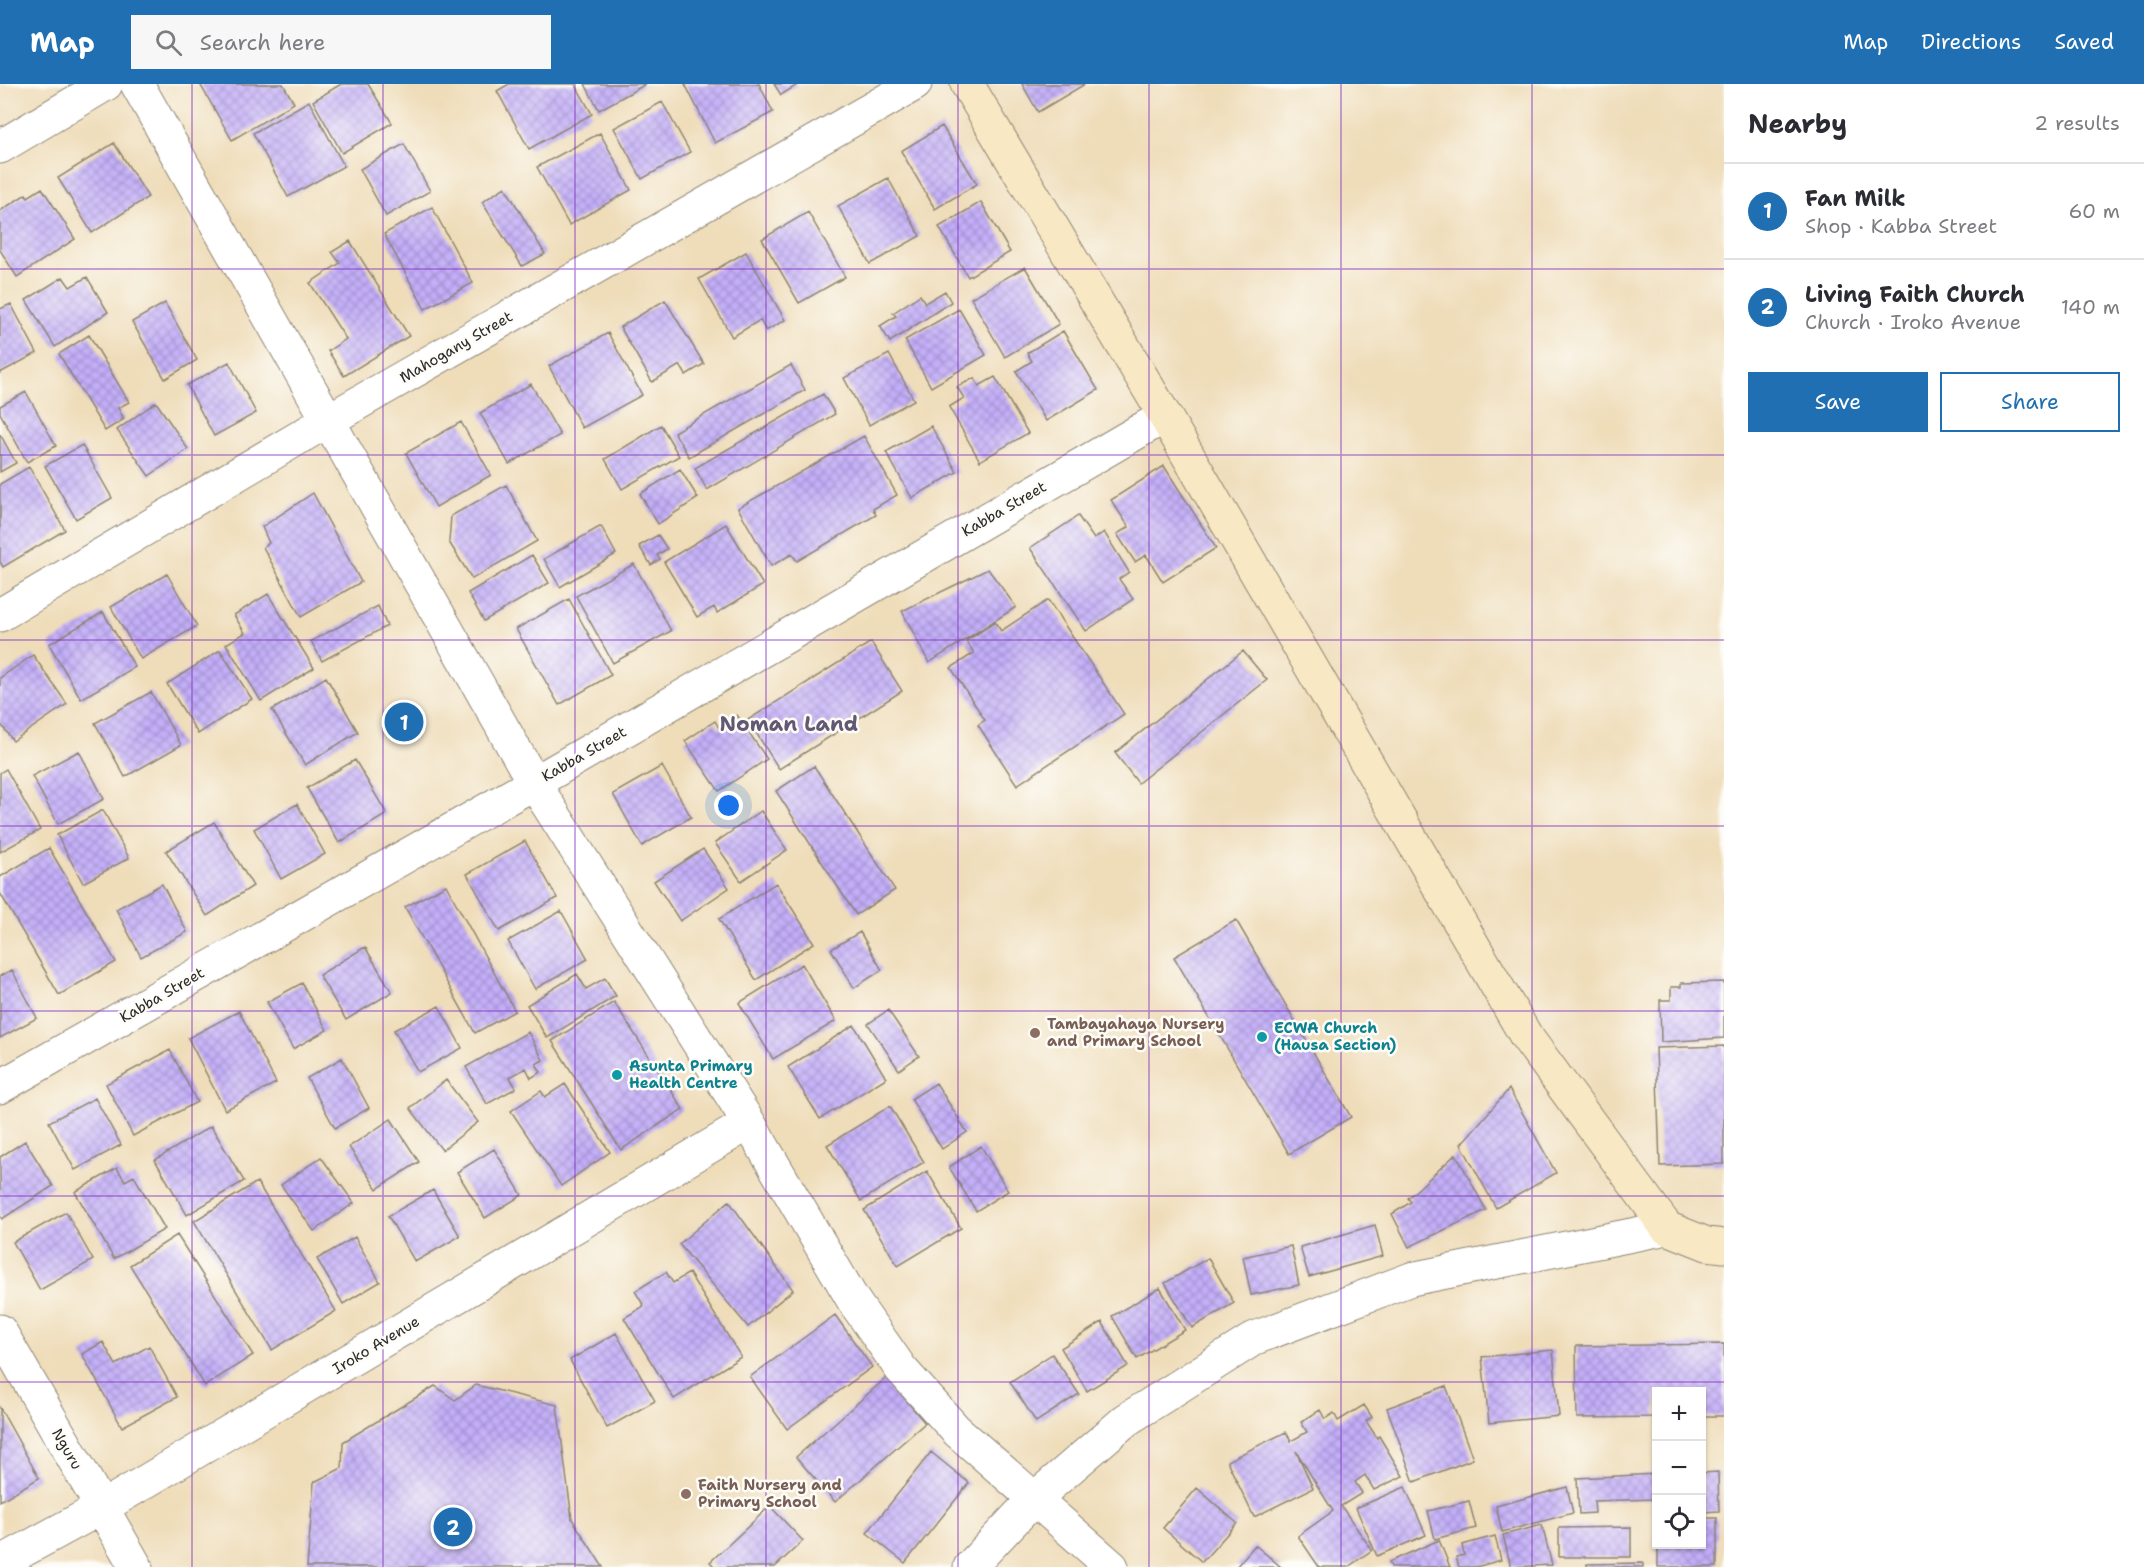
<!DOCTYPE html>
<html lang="en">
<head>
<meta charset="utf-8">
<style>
  body { margin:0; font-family:"Shantell Sans",sans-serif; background:#f7f7f7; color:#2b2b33 }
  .controls { position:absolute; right:18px; bottom:18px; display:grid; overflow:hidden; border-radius:0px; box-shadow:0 2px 4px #0004 }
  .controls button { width:54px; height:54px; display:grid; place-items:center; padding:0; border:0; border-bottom:2px solid #e1e1e2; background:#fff; color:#2b2b33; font:30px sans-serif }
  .you { position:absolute; left:729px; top:722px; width:21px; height:21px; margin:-15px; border:4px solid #fff; border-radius:50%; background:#1a73e8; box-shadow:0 0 0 9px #1a73e833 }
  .badge { display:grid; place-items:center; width:39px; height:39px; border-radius:50%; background:#1f6fb2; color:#fff; font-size:20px; font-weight:700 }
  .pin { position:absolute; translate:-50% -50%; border:3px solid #fff; box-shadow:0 2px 6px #0006 }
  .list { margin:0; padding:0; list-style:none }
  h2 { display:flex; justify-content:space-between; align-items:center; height:78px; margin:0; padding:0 24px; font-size:26px }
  h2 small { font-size:20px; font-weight:400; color:#7c7c81 }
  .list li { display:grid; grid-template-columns:39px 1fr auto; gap:18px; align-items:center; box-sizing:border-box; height:96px; padding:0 24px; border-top:2px solid #e1e1e2 }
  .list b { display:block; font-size:22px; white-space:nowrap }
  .list p { margin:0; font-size:20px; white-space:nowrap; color:#7c7c81 }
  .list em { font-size:20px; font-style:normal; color:#7c7c81 }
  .actions { display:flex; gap:12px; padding:18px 24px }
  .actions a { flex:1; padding:14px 0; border:2px solid #1f6fb2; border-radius:0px; text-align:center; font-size:21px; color:#1f6fb2 }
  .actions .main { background:#1f6fb2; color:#fff }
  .icon { flex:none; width:33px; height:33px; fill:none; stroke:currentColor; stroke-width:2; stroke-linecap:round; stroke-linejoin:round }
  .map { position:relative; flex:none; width:1724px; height:1483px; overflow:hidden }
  header { display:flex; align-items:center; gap:36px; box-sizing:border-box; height:84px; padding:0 30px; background:#1f6fb2; color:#fff }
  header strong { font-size:28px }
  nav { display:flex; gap:33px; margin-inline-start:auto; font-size:21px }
  .search { width:420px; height:54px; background:#f7f7f7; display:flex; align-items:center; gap:15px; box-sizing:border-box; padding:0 21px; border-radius:0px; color:#7c7c81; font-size:22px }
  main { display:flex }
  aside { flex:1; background:#fff }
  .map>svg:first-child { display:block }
</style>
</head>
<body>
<header>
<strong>Map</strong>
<div class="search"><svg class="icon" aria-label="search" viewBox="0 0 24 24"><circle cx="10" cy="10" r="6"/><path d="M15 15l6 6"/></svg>Search here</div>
<nav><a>Map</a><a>Directions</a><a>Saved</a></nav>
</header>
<main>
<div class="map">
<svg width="1724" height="1483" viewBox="0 0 1724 1483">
  <defs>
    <pattern id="building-cross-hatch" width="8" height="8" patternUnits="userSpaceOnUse" patternTransform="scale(1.5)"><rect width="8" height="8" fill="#c4aff9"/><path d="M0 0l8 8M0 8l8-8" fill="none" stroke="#9f8fca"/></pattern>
  </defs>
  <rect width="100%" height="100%" fill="#fdfcf7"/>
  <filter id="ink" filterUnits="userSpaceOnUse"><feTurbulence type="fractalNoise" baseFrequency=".0167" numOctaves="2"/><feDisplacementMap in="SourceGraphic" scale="12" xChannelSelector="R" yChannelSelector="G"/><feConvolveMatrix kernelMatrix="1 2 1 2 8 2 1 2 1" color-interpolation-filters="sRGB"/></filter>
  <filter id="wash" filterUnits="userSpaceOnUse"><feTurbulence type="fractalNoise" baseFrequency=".008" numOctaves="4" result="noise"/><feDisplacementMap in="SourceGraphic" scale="24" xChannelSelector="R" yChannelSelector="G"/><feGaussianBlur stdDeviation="1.35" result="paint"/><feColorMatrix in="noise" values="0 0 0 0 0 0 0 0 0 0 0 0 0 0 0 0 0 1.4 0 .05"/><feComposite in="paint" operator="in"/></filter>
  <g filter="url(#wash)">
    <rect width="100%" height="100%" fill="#efddba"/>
    <g id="blocks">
      <!-- building -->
      <path fill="url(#building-cross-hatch)" d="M200,0h83l11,19 -62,37z
        M341,0h27l24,39 -50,30 -29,-52z
        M509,0h66l17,30 -63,35 -32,-58z
        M585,0h61l-47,26z
        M685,0h74l14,28 -58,31z
        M774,0h25l-18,11z
        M1022,0h63l-47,28z
        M309,17l35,65 -56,31 -35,-64z
        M662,18l28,50 -48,27 -28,-51z
        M942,42l35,58 -42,25 -34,-58z
        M600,49l31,57 -62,35 -32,-58z
        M114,59l34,54 -56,36 -34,-55z
        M404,60l26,47 -44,25 -26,-47z
        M888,94l32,58 -50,28 -32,-58z
        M505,103l40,67 -23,12 -40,-64z
        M42,104l33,51 -58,38 -17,-27v-39l26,-17 2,3z
        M981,118l29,50 -42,25 -29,-50z
        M432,123l41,76 -48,26 -41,-75z
        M808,128l37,65 -46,26 -37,-64z
        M350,157l59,95 -65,40 -16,-25 18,-12 -36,-56 30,-20 -8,-11z
        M746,168l39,68 -19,11 -6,-11 -28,17 -33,-58z
        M1025,183l34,57 -54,33 -34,-59z
        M63,193l7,10 17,-10 21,35 -53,35 -29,-47z
        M945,207l6,11 -61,40 -10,-16 16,-10 -3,-3 27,-18 5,8z
        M665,216l39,64 -18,11 -6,-10 -28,17 -32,-55z
        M165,219l32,57 -32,19 -33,-57z
        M11,220l26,49 -37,20v-64z
        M959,225l27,46 -55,32 -26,-47z
        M1063,247l35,59 -52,31 -30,-50 16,-10 -5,-8z
        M608,249l34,62 -60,33 -33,-62z
        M89,251l40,67 -11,6 6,11 -19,12 -46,-77z
        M889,270l25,46 -45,25 -25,-47z
        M229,278l27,51 -42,23 -27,-51z
        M791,281l14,25 -116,67 -15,-25z
        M995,293l33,56 -48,28 -31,-54 15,-9 -7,-11 17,-9 5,8z
        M531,300l29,51 -51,29 -29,-51z
        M26,308l30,54 -29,16 -27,-49v-7z
        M823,310l12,20 -128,76 -12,-22z
        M156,318l32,47 -39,27 -32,-46z
        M461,338l30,53 -55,32 -30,-54z
        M661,341l18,31 -57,33 -17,-30z
        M931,342l26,46 -45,26 -26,-46z
        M0,350l16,29 -16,9z
        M864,352l33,59 -24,14 3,6 -79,46 -5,-7 -21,12 -33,-58z
        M82,361l30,53 -36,21 -31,-53z
        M1164,382l52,82 -53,34 -17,-27 -11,7 -18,-28 12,-7 -18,-27z
        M29,383l36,63 -62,37 -3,-5v-78z
        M680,385l18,29 -40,26 -18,-30z
        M506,401l31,56 -65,38 -23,-37 2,-26z
        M313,409l48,89 -60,35 -38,-70 6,-4 -7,-16z
        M1078,432l16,23 10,-7 25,40 -10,7 14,20 -47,32 -56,-83z
        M726,440l37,61 -46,28 -3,-6 -17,10 -33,-55z
        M601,442l15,28 -56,33 -16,-28z
        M658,451l9,14 -10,6 3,4 -9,6 -12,-19z
        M532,471l17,28 -65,38 -16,-28z
        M634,480l37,67 -58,32 -37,-67z
        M988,485l28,38 -87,56 -27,-52z
        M167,490l30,52 -56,33 -30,-52z
        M268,510l46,74 -53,33 -35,-57 19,-11 -11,-18z
        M569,515l42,76 -52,30 -43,-76z
        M1048,516l76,114 -107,71 -39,-60 7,-5 -34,-52 23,-15 -8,-12 29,-19 6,9z
        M378,522l9,20 -65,35 -11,-20z
        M103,528l32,55 -54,32 -32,-55z
        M871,558l31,49 -123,78 -31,-49z
        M220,566l32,49 -54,35 -31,-50z
        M1243,567l24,29 -129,103 -23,-30z
        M33,571l34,49 -54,37 -13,-18v-45z
        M326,593l32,55 -53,33 -33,-55z
        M151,608l30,53 -56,32 -30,-54z
        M737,631l30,44 -48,32 -34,-50 30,-20 4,7z
        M79,667l25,48 -46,25 -26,-48z
        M355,676l32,54 -48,29 -32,-55z
        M662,682l29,51 -49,29 -29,-52z
        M814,682l81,124 -39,25 -80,-124z
        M6,685l34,61 -40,22v-79z
        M297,720l28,50 -44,25 -27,-50z
        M103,726l26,48 -46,25 -26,-48z
        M761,727l26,39 -46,31 -26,-38z
        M214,738l39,64 -46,30 -41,-65z
        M525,757l32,57 -58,33 -32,-57z
        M49,764l67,114 -57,33 -59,-102v-16z
        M703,765l26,39 -49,33 -26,-40z
        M776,799l38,60 -58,37 -37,-61z
        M162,800l25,48 -46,25 -25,-48z
        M446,801l69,126 -40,22 -70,-126z
        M561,827l27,48 -53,30 -27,-48z
        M1236,836l115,197 -62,37 -115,-197z
        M860,848l22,38 -28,18 -23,-39z
        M365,863l27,45 -46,28 -27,-45z
        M802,880l34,57 -63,38 -34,-56z
        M12,886l25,48 -37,20v-62z
        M577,890l9,15 19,-11 11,18 -69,42 -20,-33z
        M1724,898v56l-63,4 -1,-42h11v-13h10v-4z
        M302,899l25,47 -34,19 -26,-47z
        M614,918l69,107 -62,41 -69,-109z
        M439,922l23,42 -44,24 -24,-42z
        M888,926l31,46 -20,14 -31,-46z
        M239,927l37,72 -51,27 -37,-72z
        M854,941l32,53 -66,41 -32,-52z
        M528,948l15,28 -7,4 5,8 -10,6 -5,-10 -16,9 6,11 -29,16 -21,-37z
        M1724,962v118l-64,2 -4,-118z
        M170,966l27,52 -64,34 -27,-52z
        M342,974l27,50 -34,20 -28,-50z
        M446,996l32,42 -36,28 -32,-42z
        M936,999l31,49 -25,17 -31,-50z
        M565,1000l45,68 -49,34 -50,-75 30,-20 4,6z
        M1509,1005l47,84 -60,35 -35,-64z
        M95,1014l26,47 -46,25 -26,-48z
        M890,1022l34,56 -63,39 -34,-56z
        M391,1035l28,43 -42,27 -28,-42z
        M211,1042l33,55 -57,34 -32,-55z
        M25,1057l28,45 -51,33 -2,-3v-59z
        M981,1062l27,45 -32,20 -27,-44z
        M494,1065l28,46 -37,23 -28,-46z
        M1456,1070l30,56 -77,37 -17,-33 19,-12 -3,-4z
        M321,1073l33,46 -40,28 -33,-46z
        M117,1084l8,13 9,-5 31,53 -51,30 -39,-67z
        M927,1087l34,57 -63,38 -34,-56z
        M257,1098l79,129 -64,39 -78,-129z
        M433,1106l27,46 -45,26 -27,-46z
        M729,1117l64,89 -45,37 -69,-83z
        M66,1128l27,48 -53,30 -27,-48z
        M1375,1141l8,31 -74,21 -9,-30z
        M177,1151l76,120 -48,31 -75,-121z
        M355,1153l25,45 -37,22 -26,-45z
        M1291,1162l8,39 -48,10 -8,-38z
        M1208,1174l26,45 -42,25 -27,-45z
        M666,1188l7,11 16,-10 52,84 -67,42 -50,-81 20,-12 -9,-15z
        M1160,1204l25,42 -48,29 -25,-43z
        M835,1231l37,52 -85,62 -37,-52z
        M1102,1238l26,44 -41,25 -26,-43z
        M616,1249l39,68 -48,27 -37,-68z
        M103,1258l13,23 33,-19 28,51 -55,30 -40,-73z
        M1724,1260v72h-22v-24h-46v25l-79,1 -1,-72z
        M1553,1266l6,66 -70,7 -7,-66z
        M1052,1270l27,40 -43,28 -26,-40z
        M887,1293l38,46 -90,79 -39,-45z
        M476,1301l81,20 15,114 31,48h-296l7,-85 28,-14 1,-26 92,-56 20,14z
        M1446,1302l27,73 -59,23 -27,-74z
        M1364,1321l8,12 -6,4 11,17 2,-2 24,40 -29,14 -9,-15 -10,7 7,11 -21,13 31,44 -24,17h-29l-21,-31 35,-25 -37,-60 17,37 -59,29 -27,-56 59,-29 5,9 16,-9 -6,-10 19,-12 5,9 9,-6 4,8z
        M0,1324l39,70 -39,23z
        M931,1368l38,31 -64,80 -38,-30z
        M1718,1388l1,39 -17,1v-39z
        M1656,1390v25l-62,2 1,12 -16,1 -2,-36z
        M1405,1403l21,48 -49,21 -21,-48z
        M1567,1403l6,26 -71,19 -6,-26z
        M1197,1404l40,35 -35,39 -39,-34z
        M1469,1417l7,27 -41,11 -7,-28z
        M770,1422l33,35 -28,26h-60l-5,-5z
        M1702,1434h15v49h-59v-23h44z
        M1542,1441l10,40 -41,2 -8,-32z
        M1631,1443v30h-72v-29z
        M1495,1452l6,24 -25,7h-17l-3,-10 8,-2 -2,-10z
        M1439,1456l11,27h-59l-2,-5z
        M1255,1461l26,22h-45z
        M1643,1479v4h-56v-3z"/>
    </g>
  </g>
  <g filter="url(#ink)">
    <use href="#blocks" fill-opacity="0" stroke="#8d8472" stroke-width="1.5"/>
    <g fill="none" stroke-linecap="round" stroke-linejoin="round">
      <!-- minor casing -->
      <g stroke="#8d8472" stroke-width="35">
        <path id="minor" d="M137,0l397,699 215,340 104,177 48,69 55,61 156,137
          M0,63l106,-63
          M0,531l327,-194 588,-337
          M0,1003l534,-304 631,-367
          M0,1247l136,236
          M0,1479l101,-55 648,-385
          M970,1483l63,-67 93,-80 129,-82 156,-59 256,-51"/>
      </g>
      <!-- secondary casing -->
      <g stroke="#8d8472" stroke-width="35">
        <path id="secondary" d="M967,0l198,332 361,620 141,192 40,16 17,2"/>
      </g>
      <!-- minor -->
      <use href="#minor" stroke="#fff" stroke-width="33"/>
      <!-- secondary -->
      <use href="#secondary" stroke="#f8e8c3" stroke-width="33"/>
    </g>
  </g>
  <!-- grid -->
  <path fill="none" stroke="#7b2cbf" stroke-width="1.5" stroke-opacity="0.55" d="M192,0v1483M383,0v1483M575,0v1483M766,0v1483M958,0v1483M1149,0v1483M1341,0v1483M1532,0v1483M0,185h1724M0,371h1724M0,556h1724M0,742h1724M0,927h1724M0,1112h1724M0,1298h1724"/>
  <!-- markers -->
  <g fill="#8d6e63" stroke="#fdfcf7" stroke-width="2">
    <circle cx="1035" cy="949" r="6"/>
    <circle cx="686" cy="1410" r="6"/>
  </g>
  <g fill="#0f9aa8" stroke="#fdfcf7" stroke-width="2">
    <circle cx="1262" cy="953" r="6"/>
    <circle cx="617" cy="991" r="6"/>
  </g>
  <g text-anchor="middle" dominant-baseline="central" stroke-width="5" stroke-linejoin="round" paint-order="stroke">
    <!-- street labels -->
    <g font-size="15" fill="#2b2b2b" stroke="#fdfcf7">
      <text transform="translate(456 263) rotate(-30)">Mahogany Street</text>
      <text transform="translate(1004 425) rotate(-30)">Kabba Street</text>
      <text transform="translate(584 670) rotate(-30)">Kabba Street</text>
      <text transform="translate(162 911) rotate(-30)">Kabba Street</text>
      <text transform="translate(376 1261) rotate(-31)">Iroko Avenue</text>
      <text transform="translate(67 1365) rotate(60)">Nguru</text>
    </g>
    <!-- education labels -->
    <g font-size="15" font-weight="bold" fill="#785e54" stroke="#fdfcf7" text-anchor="start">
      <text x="1047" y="940">Tambayahaya Nursery<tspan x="1047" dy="17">and Primary School</tspan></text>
      <text x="698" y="1401">Faith Nursery and<tspan x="698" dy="17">Primary School</tspan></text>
    </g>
    <!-- culture labels -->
    <g font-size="15" font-weight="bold" fill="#0d838f" stroke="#fdfcf7" text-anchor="start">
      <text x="1274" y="944">ECWA Church<tspan x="1274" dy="17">(Hausa Section)</tspan></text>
      <text x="629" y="982">Asunta Primary<tspan x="629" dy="17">Health Centre</tspan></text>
    </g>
    <!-- district labels -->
    <g font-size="21" font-weight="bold" fill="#615973" stroke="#fdfcf7">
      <text x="789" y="640">Noman Land</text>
    </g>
  </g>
</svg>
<div class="controls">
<button>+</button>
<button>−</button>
<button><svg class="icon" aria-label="locate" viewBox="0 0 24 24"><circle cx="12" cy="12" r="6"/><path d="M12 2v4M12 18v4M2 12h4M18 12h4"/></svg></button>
</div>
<div class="you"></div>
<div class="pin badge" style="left:404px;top:638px">1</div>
<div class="pin badge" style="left:453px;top:1443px">2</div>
</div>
<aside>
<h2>Nearby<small>2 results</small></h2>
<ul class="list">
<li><span class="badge">1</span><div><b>Fan Milk</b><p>Shop · Kabba Street</p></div><em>60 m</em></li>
<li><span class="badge">2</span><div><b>Living Faith Church</b><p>Church · Iroko Avenue</p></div><em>140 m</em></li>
</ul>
<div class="actions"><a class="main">Save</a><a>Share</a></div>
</aside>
</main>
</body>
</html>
